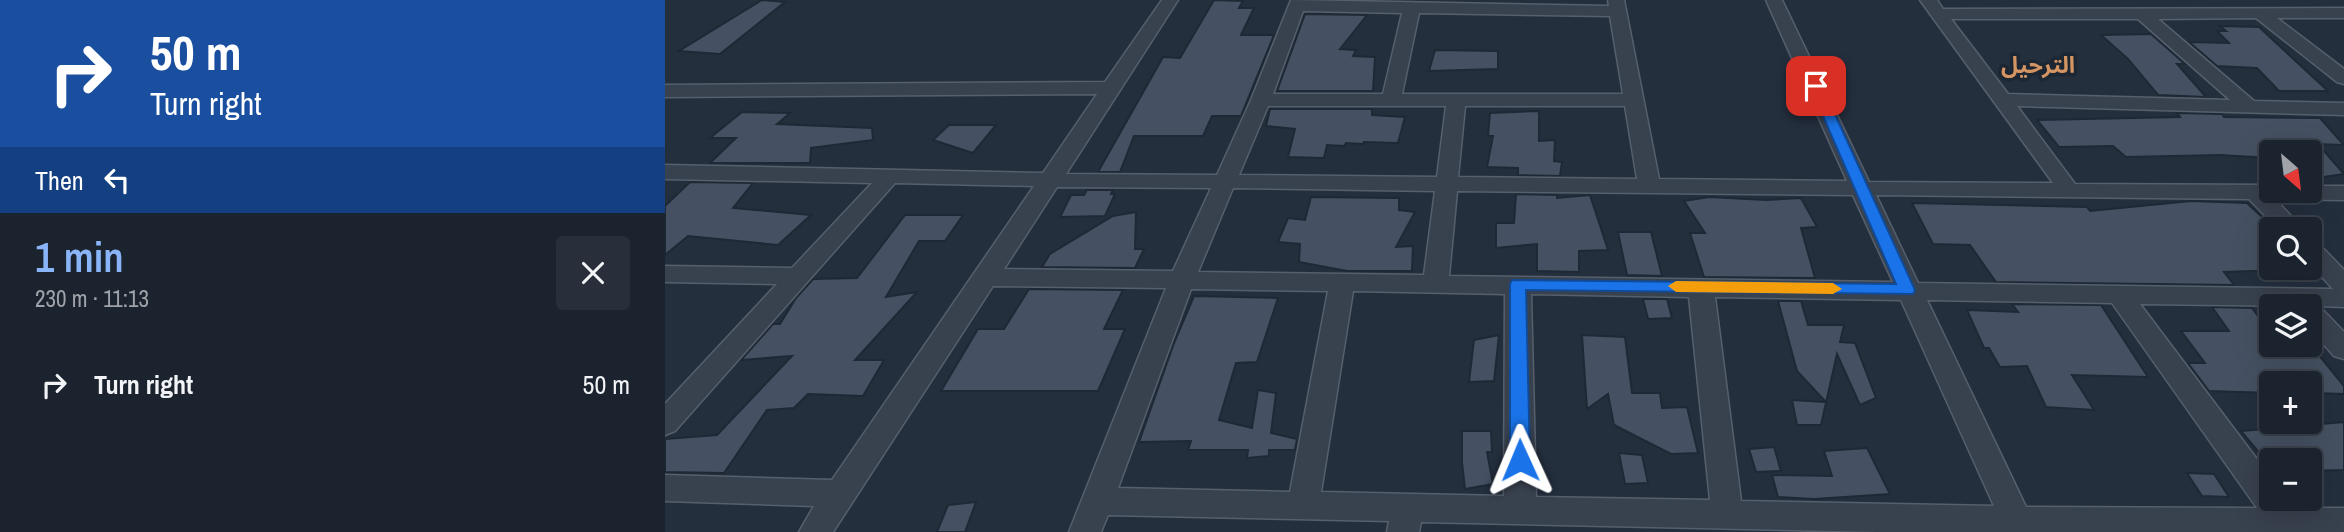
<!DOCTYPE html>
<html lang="en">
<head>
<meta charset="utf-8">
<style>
	body { margin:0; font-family:"Archivo Narrow","Noto Sans Arabic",sans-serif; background:#282f3a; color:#f1f3f6; height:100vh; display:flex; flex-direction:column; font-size:26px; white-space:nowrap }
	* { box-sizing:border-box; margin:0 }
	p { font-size:23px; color:#a0a4aa }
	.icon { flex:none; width:38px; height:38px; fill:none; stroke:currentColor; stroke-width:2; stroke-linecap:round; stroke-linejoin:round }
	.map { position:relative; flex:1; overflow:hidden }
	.drawer { display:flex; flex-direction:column; background:#1b232e; width:665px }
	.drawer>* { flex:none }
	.hud { background:#1a4fa0; color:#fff; overflow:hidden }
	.needle { width:46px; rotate:152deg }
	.controls { position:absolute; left:1594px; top:140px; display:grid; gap:14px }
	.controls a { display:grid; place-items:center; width:63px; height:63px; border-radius:7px; background:#1b232e; box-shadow:0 7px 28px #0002,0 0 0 2px #39404a; font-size:35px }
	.pin { position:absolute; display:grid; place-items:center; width:60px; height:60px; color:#fff; margin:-30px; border-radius:14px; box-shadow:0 4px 10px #0006 }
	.me { position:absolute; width:77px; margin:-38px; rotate:359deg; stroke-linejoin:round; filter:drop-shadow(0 0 5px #0008) }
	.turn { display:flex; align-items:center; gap:24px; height:147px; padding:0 35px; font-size:32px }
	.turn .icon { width:91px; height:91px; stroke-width:2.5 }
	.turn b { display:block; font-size:49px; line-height:60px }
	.then { display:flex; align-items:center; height:66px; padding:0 35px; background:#0003; gap:14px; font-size:26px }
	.round { display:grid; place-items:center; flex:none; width:74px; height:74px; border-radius:7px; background:#282f3a }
	.head { display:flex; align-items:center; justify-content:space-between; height:119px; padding:0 35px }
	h1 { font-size:42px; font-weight:600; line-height:52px; color:#8ab4f8 }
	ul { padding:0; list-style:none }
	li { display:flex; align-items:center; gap:21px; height:105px; padding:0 35px }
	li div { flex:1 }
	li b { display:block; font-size:26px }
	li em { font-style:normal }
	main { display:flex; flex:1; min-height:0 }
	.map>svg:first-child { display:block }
</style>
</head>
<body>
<main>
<section class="drawer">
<div class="hud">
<div class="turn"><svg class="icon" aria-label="right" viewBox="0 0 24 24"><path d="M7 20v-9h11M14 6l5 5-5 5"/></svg><div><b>50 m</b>Turn right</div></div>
<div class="then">Then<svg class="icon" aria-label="left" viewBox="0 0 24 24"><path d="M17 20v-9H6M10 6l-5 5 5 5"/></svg></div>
</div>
<div class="head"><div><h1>1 min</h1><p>230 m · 11:13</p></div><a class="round"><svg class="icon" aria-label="close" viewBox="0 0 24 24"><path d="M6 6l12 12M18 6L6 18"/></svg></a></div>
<ul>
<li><svg class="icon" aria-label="right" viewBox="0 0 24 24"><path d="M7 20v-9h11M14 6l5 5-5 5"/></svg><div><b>Turn right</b></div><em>50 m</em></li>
</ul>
</section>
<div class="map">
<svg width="1679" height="532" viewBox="0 0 1679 532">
	<rect width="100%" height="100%" fill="#242f3e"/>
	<g fill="#455162" stroke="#1f2835" stroke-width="2">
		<polygon points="97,0 120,2 55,54 14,51"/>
		<polygon points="549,0 578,1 574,8 589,8 576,35 609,35 576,116 547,116 538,136 469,136 455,172 433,172 498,57 515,58"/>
		<polygon points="640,14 702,15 675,49 691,50 688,56 710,57 708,91 612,91"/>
		<polygon points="1555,26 1594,27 1663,91 1614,91 1592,68 1552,66 1524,42 1564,43 1552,31 1561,31"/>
		<polygon points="1486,34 1520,64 1512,64 1541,97 1493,95 1463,59 1436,35"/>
		<polygon points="770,50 833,51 833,69 764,71"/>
		<polygon points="605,109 707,109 707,115 740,117 733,143 699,142 698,144 681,143 679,146 662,145 659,158 623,157 630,129 601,126"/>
		<polygon points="874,111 874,141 890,140 889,161 897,162 895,176 853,175 853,168 822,167 828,136 823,136 825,113"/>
		<polygon points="77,112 125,113 112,124 207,128 208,140 146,148 145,163 45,163 71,138 45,138"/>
		<polygon points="1512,113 1557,114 1559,117 1655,118 1679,145 1653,144 1679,174 1645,179 1645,152 1606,152 1606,158 1555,155 1461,157 1448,146 1394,147 1372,120 1515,117"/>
		<polygon points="284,125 331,125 308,153 268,140"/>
		<polygon points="25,182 88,183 68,208 146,215 113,245 23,236 0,255 0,206"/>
		<polygon points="422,190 448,190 446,194 450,194 440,216 395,217 406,195 419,195"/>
		<polygon points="851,194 892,195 892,198 925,195 943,250 914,251 914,272 872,271 872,244 831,248 831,223 849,223"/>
		<polygon points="646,197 734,198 734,210 750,212 731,247 748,246 747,271 682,271 634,262 635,244 613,242 623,218 640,220"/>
		<polygon points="1044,197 1101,200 1136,198 1152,227 1136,228 1150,278 1039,277 1025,233 1040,233 1019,201"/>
		<polygon points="1526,201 1582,203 1610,229 1606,229 1606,268 1645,268 1652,275 1629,277 1622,270 1559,272 1569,285 1331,282 1305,245 1268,244 1247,203 1422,207 1425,211"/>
		<polygon points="471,212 470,249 479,249 470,268 377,267 385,254 448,216"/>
		<polygon points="240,215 298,215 280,241 254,241 221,297 252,292 190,360 219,360 198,396 143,394 129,408 102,410 59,473 0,472 0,439 52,435 127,356 76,360 108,324 115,324 131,298 148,279 192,278"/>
		<polygon points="953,232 986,232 997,276 962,275"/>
		<polygon points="364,289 458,290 439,329 460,329 433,391 276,391 313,329 339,329"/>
		<polygon points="529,296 613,298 592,362 571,363 554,420 587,428 593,390 611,393 606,433 632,439 630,450 604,450 604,456 582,458 583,450 523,450 526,441 474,442 509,343"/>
		<polygon points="978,299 1002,299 1007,318 983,319"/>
		<polygon points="1113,301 1136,301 1143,325 1179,325 1175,342 1190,343 1211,398 1195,405 1172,354 1156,425 1132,425 1127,400 1161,402 1132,371"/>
		<polygon points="1347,304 1436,305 1483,377 1407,375 1429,410 1381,407 1362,366 1335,367 1324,348 1319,348 1302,310 1353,312"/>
		<polygon points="1547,307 1587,308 1593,316 1606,316 1606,345 1645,344 1679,386 1679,394 1645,393 1645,383 1606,383 1606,393 1544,391 1523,363 1540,363 1516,331 1564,331"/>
		<polygon points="834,335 829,381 804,382 809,340"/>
		<polygon points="917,335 960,337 967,393 995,393 997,408 1022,407 1033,453 1006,454 949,425 943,394 922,409"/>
		<polygon points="1679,422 1679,470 1645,471 1645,460 1606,460 1606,467 1576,431"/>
		<polygon points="797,431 826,431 827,452 822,452 828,484 800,489 797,462"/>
		<polygon points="1109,447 1116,471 1091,472 1084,449"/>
		<polygon points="1202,448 1225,494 1149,499 1113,497 1107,475 1167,476 1159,451"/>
		<polygon points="954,453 977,455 983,483 960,484"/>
		<polygon points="1522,473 1549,474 1564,497 1537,496"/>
		<polygon points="311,502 300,532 272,532 283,505"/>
	</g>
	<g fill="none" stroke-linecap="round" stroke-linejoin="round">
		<g stroke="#565f6c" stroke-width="3">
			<path id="minor" d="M497,0h16l-112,174 151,1 34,-75 40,-100 318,6 -1,-6h16l35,179 188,2 -81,-181h16l87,182 184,1 -133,-183h17l6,9 401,-1v10h-67l67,51v15l-7,-2 -81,-64 -98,1 96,82 90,2v12l-327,-9 58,78 196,1v6h39v-5h34v14l-69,-1 28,30h-25l-29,-30 -373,-4 42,88 415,6 -23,-25v-23l8,2 26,27v37l-25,-1 25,26v27l-10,-3 -24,-27v-23l-170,-2 131,174v21h16l7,9h50v24h-467l-456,-10 -2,10h-32l2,-11 -281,-6 -7,17h-32l97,-244 -173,-2 -160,246h-34l15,-26 -149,-5v-26l167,5 202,-294 -139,-3 -220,248 -10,4v-31l112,-120 -112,-2v-16l127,2 80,-85 -207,-4v-14l378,8 54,-79 -432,3v-12l440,-3zM638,11l99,2 -19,81h-110zM754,13l191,3 13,78h-221zM1286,19h187l92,81 -222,-6zM603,106h178l-9,71 -198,-2zM800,106h160l12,73 -179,-2zM392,187l154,1 -38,83 -169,-2zM568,188l202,3 -11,84 -226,-3zM792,191l396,4 40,87 -444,-6zM526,289l137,2 -38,201 -172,-4zM688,291l152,3 -1,202 -183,-4zM866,294l158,3 21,203 -174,-3zM1050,297l186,3 93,206 -253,-5zM1262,300l185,3 145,205 -231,-1z"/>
		</g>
		<use href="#minor" fill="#38414e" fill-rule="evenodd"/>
	</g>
	<polygon fill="#1a73e8" stroke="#114b97" stroke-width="2" points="1151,83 1157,86 1250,290 1248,294 861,290 865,460 862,466 855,468 848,466 845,460 845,284 847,280 1231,284 1145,86"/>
	<polygon fill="#f59e0b" points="1011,281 1168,283 1177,289 1168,294 1011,292 1003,286"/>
	<g text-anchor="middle" stroke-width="7" stroke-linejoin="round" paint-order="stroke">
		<g font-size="23" font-weight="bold" fill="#d59563" stroke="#1d2633">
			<text x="1373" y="73">الترحيل</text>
		</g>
	</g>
</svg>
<div class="controls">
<a><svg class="needle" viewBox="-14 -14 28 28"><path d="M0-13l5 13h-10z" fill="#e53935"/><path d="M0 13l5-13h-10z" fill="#a0a4aa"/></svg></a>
<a><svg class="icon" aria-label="search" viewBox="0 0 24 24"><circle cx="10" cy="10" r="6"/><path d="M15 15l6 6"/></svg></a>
<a><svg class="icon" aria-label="layers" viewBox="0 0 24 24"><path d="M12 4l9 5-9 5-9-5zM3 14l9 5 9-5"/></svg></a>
<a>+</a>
<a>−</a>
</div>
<div class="pin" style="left:1151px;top:86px;background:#d93025"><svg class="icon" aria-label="arrive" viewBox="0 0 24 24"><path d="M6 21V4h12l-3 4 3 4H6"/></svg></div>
<svg class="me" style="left:855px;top:460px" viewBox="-20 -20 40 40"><path d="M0-17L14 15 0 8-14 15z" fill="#1a73e8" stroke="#fff" stroke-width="4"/></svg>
</div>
</main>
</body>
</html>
